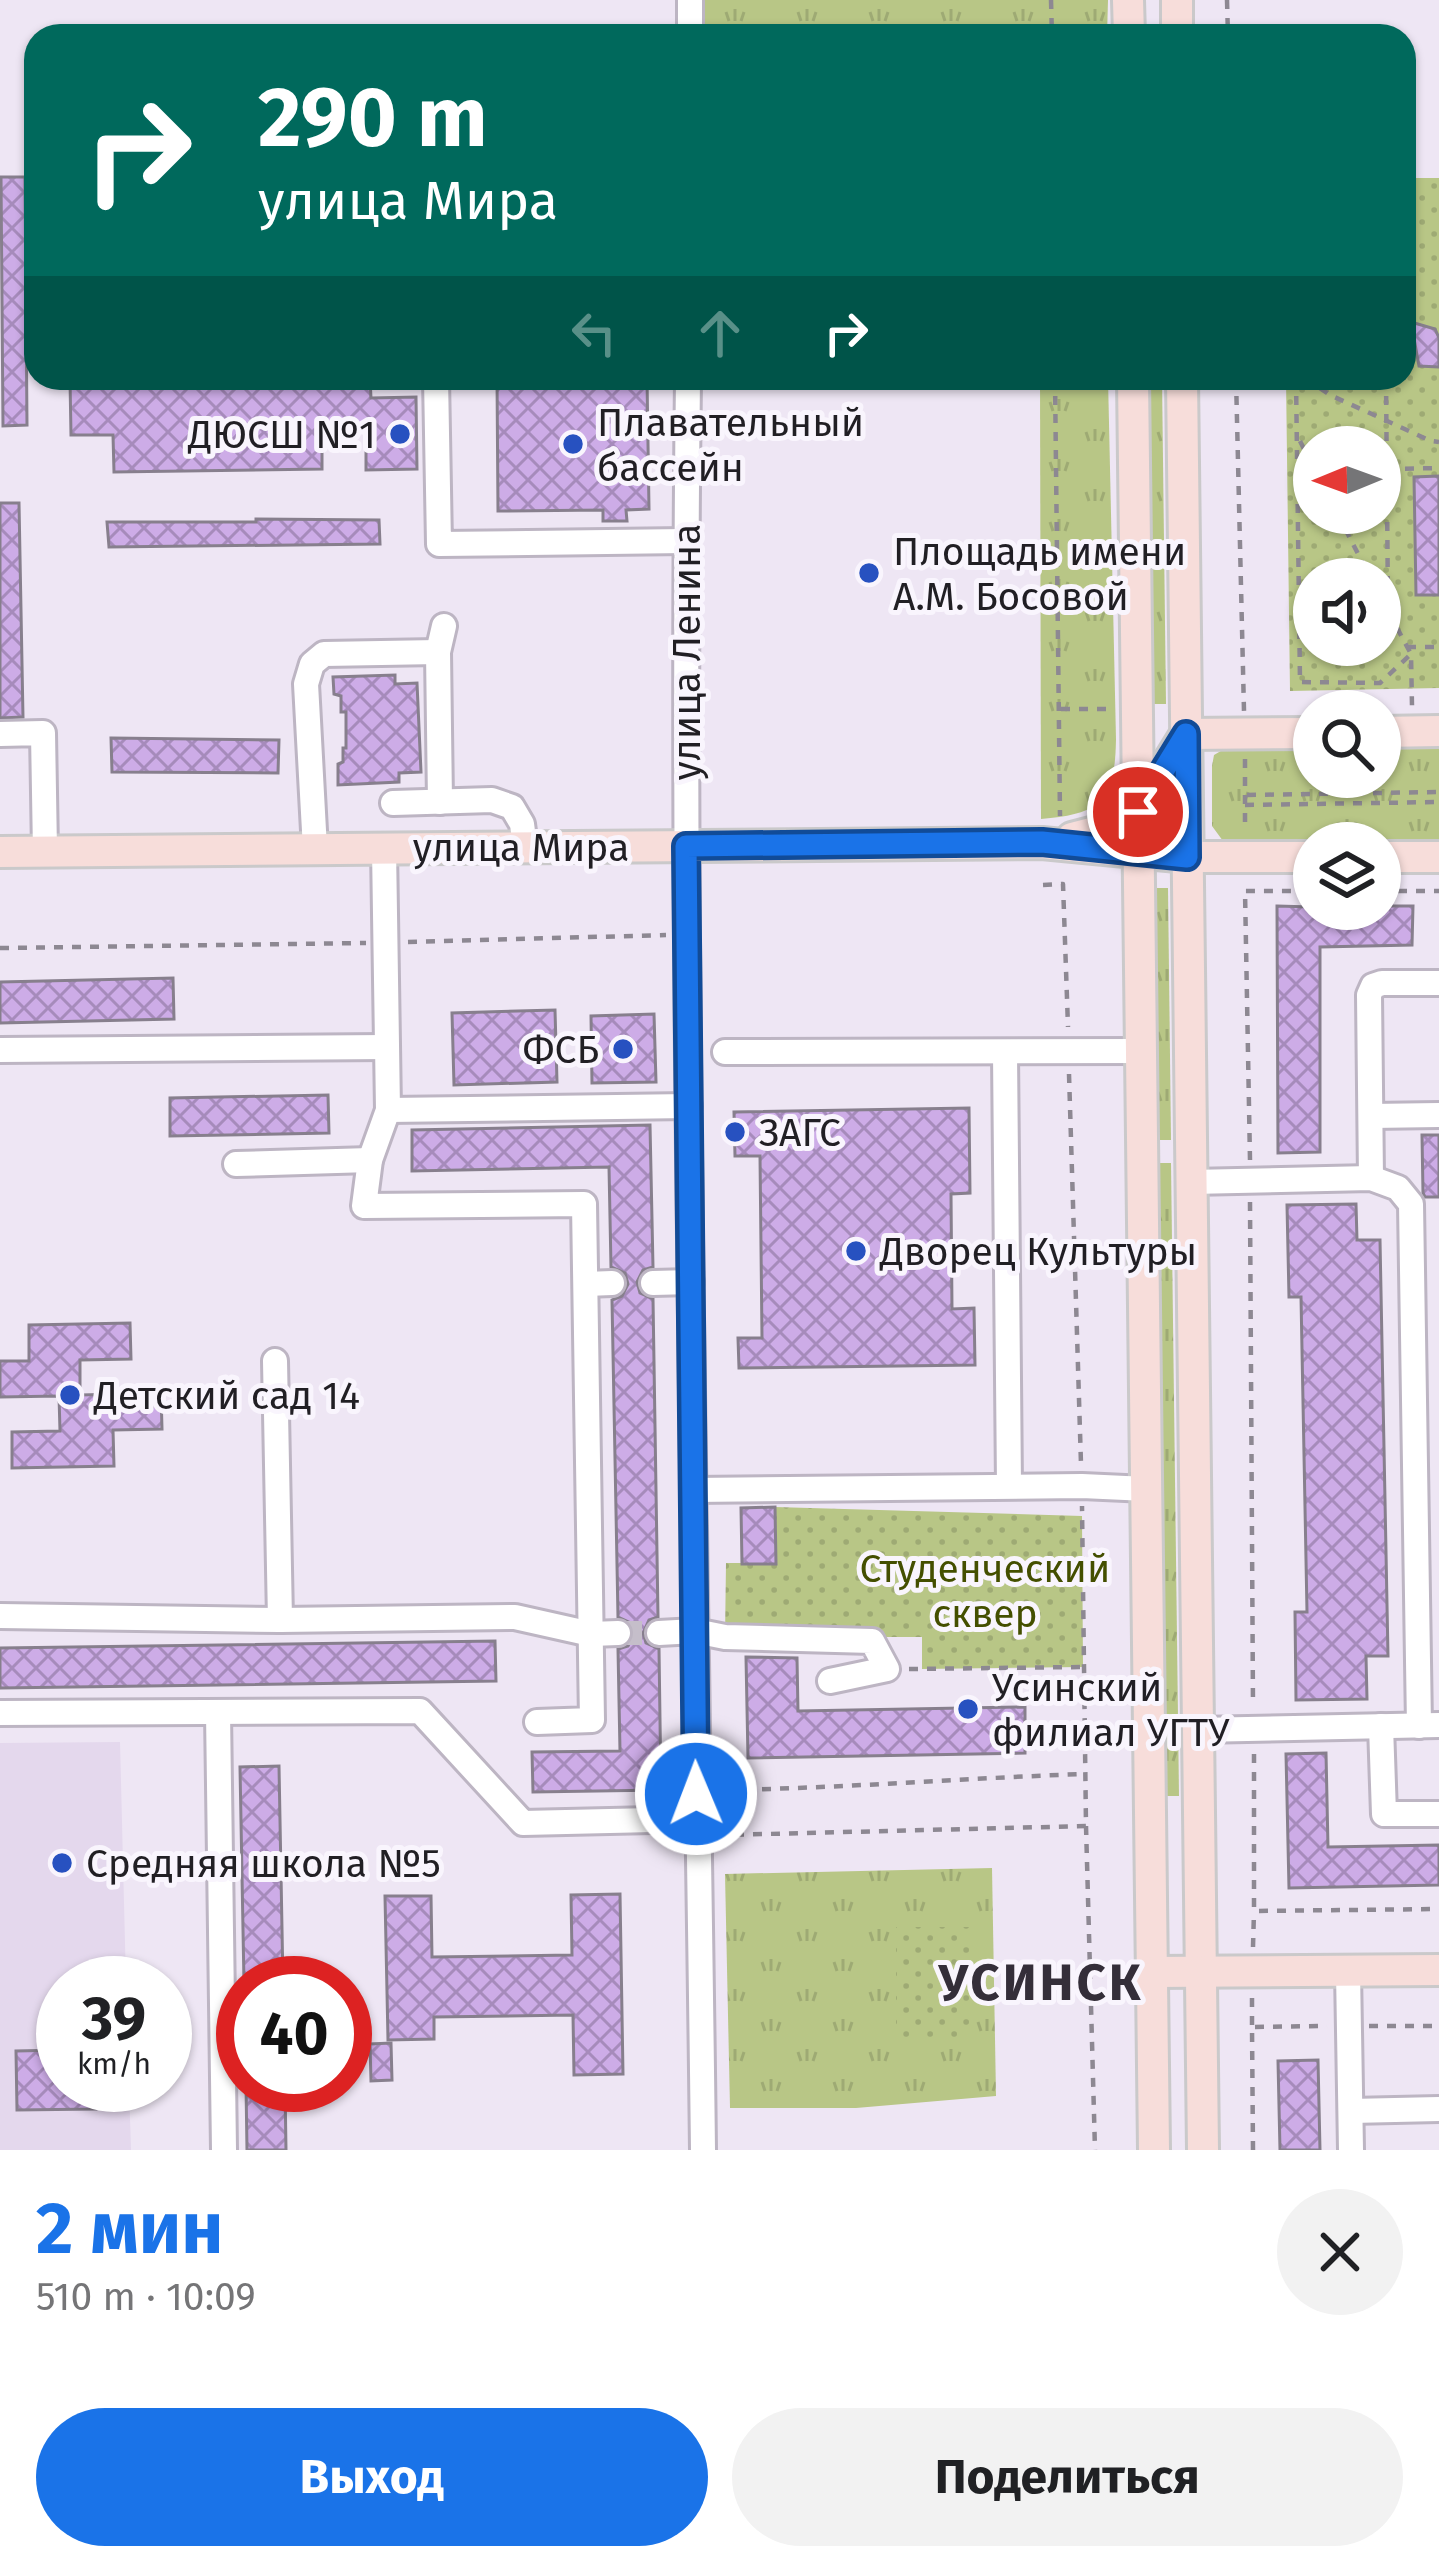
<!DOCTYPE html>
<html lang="ru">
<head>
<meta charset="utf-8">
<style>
	body { margin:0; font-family:"Fira Sans",sans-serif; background:#f2f2f2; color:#202124; height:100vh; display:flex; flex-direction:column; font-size:45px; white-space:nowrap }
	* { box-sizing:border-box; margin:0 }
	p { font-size:39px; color:#757577 }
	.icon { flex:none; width:66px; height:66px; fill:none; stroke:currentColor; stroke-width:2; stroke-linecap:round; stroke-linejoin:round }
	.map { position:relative; height:2150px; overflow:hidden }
	.panel { display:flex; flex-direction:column; background:#fff; flex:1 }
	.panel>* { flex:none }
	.top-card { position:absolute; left:24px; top:24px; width:1392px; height:366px; border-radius:36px; box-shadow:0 3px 9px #0004; background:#00695c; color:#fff; overflow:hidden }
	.needle { width:78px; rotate:269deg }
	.controls { position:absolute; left:1293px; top:426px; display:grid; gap:24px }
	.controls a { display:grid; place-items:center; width:108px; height:108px; border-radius:50%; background:#fff; box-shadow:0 3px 9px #0004; font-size:60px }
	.speed { position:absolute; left:36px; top:1956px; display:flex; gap:24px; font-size:60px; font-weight:700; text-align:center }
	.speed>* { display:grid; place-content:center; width:156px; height:156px; border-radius:50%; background:#fff; box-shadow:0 3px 9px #0004; line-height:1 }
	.speed small { font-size:30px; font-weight:400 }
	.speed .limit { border:18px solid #d22; background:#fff; color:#111 }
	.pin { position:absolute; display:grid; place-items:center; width:102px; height:102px; color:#fff; margin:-51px; border:6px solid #fff; border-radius:50%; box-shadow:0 3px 12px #0007 }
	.me { position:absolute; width:132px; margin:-66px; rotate:359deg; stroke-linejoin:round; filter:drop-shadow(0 0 9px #0008) }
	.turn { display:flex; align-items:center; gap:42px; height:252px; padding:0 36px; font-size:54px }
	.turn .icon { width:156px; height:156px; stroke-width:2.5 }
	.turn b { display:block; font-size:84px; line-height:102px }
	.lanes { display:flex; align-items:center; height:114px; padding:0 36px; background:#0003; justify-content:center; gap:60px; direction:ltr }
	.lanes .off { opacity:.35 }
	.round { display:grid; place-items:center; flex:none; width:126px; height:126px; border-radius:63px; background:#f2f2f2 }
	.overview { display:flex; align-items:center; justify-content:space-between; height:204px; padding:0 36px }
	h1 { font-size:72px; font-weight:700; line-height:90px; color:#1a73e8 }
	.action { display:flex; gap:24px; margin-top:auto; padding:24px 36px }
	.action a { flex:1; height:138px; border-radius:72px; background:#1a73e8; color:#fff; font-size:48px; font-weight:700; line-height:138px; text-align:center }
	.action a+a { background:#f2f2f2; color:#202124 }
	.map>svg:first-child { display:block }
</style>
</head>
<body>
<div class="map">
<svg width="1439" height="2150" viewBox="0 0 1439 2150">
	<defs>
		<pattern id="grass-tufts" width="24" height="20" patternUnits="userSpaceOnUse" patternTransform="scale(3)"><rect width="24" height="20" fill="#b8c686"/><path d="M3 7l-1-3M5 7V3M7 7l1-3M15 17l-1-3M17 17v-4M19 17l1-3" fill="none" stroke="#9eaa74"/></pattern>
		<pattern id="park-dots" width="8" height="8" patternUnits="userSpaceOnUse" patternTransform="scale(3)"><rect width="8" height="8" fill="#b8c686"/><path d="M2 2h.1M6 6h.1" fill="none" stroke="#9eaa74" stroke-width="1.8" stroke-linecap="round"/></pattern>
		<pattern id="building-cross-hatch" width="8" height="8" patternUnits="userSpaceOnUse" patternTransform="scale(3)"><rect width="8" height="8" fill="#cdace7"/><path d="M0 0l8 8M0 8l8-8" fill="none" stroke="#a68bbb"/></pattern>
	</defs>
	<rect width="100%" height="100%" fill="#eee6f4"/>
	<polygon fill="#e4d8ed" points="120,1742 126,1983 63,1983 63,2085 129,2085 131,2150 0,2150 0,1743"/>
	<g fill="url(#grass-tufts)">
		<polygon points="701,0 1108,0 1107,36 699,36"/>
		<path d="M1040,378h68l8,361c-1,60 -13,75 -75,80z"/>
		<polygon points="1149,378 1162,378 1166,704 1153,704"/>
		<polygon points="1439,741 1439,843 1234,844 1223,841 1212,826 1212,766 1214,755 1231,745 1314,742 1314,777 1380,777 1380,742"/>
		<polygon points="1155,888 1168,888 1171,1140 1158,1140"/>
		<polygon points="1158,1163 1171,1163 1179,1796 1166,1796"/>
		<polygon points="992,1868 996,2096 856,2108 730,2108 725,1874"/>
	</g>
	<g fill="url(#park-dots)" fill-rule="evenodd">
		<path d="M1404,59h10l2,119h23v510l-149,3 -4,-313h118zM1314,447h66v66h-66zM1314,579h66v66h-66z"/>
		<polygon points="775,1507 1082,1516 1083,1667 922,1669 922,1637 725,1637 726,1563 776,1563"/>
		<rect x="896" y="1927" width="77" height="115"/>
	</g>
	<g fill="url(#building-cross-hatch)" stroke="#877f8d" stroke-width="3">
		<polygon points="1,177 25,177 27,425 3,426"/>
		<polygon points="1411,322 1435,329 1439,338 1439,367 1419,366"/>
		<polygon points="114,378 370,378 371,398 416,397 417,469 366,470 366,429 322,429 322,469 114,472 113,435 71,435 70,380"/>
		<polygon points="497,378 647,378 649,509 626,510 627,521 603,521 603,510 498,511"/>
		<polygon points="1439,476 1439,595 1416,595 1414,477"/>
		<polygon points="0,503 19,503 23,717 0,718"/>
		<polygon points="256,519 379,520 380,544 109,547 107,522 256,522"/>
		<polygon points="395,675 395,684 417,683 421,772 399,773 399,782 338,785 338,764 343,762 343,748 346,748 346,712 341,712 341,696 334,694 333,677"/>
		<polygon points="111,738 279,740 278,773 112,772"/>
		<polygon points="1277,906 1380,909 1380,906 1413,906 1412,945 1320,947 1320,1152 1278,1153"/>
		<polygon points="173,978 174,1019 0,1023 0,982"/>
		<polygon points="555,1010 557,1082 454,1085 452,1013"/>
		<polygon points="654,1014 656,1082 592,1083 591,1016"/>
		<polygon points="328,1095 329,1133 170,1136 170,1098"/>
		<polygon points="969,1108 970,1193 951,1194 952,1309 974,1308 975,1365 739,1368 738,1338 762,1338 760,1156 735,1156 734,1112"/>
		<polygon points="650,1125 653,1267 643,1270 637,1282 640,1293 653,1299 658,1617 649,1620 643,1633 646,1643 659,1649 661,1790 533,1792 532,1752 620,1751 618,1649 628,1646 634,1634 631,1623 618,1617 612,1300 622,1296 628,1284 625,1273 611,1267 609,1167 412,1171 412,1130"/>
		<polygon points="1422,1135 1439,1135 1439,1197 1425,1197 1423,1193"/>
		<polygon points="1356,1204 1357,1240 1380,1240 1388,1656 1366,1656 1367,1699 1296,1700 1295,1612 1307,1612 1301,1297 1289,1297 1287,1205"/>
		<polygon points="130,1323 131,1359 80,1360 80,1395 161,1393 162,1429 113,1430 114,1466 12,1468 12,1432 60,1431 59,1396 0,1397 0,1361 29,1361 29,1325"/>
		<polygon points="775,1507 776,1564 742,1564 741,1508"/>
		<polygon points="495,1641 496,1681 0,1688 0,1648"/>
		<polygon points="746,1657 797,1658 798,1711 1025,1707 1025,1753 748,1758"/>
		<polygon points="1326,1753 1328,1847 1439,1845 1439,1885 1289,1888 1286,1754"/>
		<polygon points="279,1766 283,1983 244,1983 240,1767"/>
		<polygon points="620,1894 623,2074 574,2075 573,2015 434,2017 434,2039 388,2040 385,1896 431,1896 432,1957 572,1955 571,1895"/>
		<polygon points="391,2043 392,2080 371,2081 370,2044"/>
		<polygon points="63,2050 63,2085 95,2085 96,2109 17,2110 16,2051"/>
		<polygon points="1318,2060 1320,2150 1280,2150 1278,2061"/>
		<polygon points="246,2085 285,2085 286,2150 247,2150"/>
	</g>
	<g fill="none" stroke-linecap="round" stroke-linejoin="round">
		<polyline stroke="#c5beca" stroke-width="24" stroke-dasharray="24 12" stroke-linecap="butt" points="618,1633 659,1633"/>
		<g stroke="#bdb5c3" stroke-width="30">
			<g id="minor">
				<polyline points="690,0 690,36"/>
				<polyline points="436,378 439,544 686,541"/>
				<path d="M688,378c-7,591 8,1181 15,1772"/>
				<polyline points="0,734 43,733 45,851"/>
				<polyline points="440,802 438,652 444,626"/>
				<polyline points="393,803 492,800 512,807 522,824 525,847"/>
				<polyline points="384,848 388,1110 370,1160 364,1206 584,1204 592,1720 537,1722"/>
				<polyline points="315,849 306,684 312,664 324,654 438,652"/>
				<polyline points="0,1050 387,1047"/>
				<polyline points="725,1052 1141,1051"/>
				<polyline points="1005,1053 1009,1486"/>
				<polyline points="388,1110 689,1106"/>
				<polyline points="1371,1116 1439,1115"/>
				<polyline points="236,1164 370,1160"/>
				<polyline points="1371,1178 1369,995 1373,986 1382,983 1439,983"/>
				<polyline points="1191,1182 1371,1178 1398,1188 1411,1204 1419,1726"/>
				<polyline points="653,1283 691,1282"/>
				<polyline points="586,1284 612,1283"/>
				<polyline points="275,1361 280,1620"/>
				<polyline points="693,1490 1082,1486 1147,1489"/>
				<polyline points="0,1616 280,1620 515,1617 591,1634 618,1633"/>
				<polyline points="659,1633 695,1631 725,1637 872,1641 887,1669 830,1681"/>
				<polyline points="218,1712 224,2150"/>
				<polyline points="0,1713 420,1711 523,1823 696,1819"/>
				<polyline points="1381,1726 1384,1814 1439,1814"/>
				<polyline points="1198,1730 1439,1725"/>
				<polyline points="1348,1971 1351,2150"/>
				<polyline points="1351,2111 1439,2109"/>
			</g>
		</g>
		<g stroke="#cac9ca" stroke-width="36">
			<g id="major">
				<polyline points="1128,0 1129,36"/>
				<polyline points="1177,0 1177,36"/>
				<polyline points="1133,378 1154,2150"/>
				<polyline points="1182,378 1203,2150"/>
				<polyline points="1380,732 1439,731"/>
				<polyline points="1072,838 1095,832 1138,812 1186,734 1314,733"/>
				<polyline points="0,852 1042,843 1188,857 1314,857"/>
				<polyline points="1380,857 1439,857"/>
				<polyline points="1152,1972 1439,1970"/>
			</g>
		</g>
		<g stroke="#8d8892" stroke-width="4.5" stroke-dasharray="9 9" stroke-linecap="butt">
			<polyline points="1051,0 1052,36"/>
			<polyline points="1227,0 1228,36"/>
			<polyline points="1055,378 1060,816"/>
			<polyline points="1236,378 1244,711"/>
			<polyline points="1296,378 1300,682 1380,683 1411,654"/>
			<polyline points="1305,378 1330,395 1431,441 1439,442"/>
			<polyline points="1386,378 1388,610"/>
			<polyline points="1300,441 1314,469"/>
			<polyline points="1387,469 1439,468"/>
			<polyline points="1337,513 1371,579"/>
			<polyline points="1380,596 1411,654 1412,706"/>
			<polyline points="1407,647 1439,647"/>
			<polyline points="1319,707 1373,707"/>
			<polyline points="1061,709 1109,709"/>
			<polyline points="1245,759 1245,831"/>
			<polyline points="1247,795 1439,792"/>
			<polyline points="1245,805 1439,802"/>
			<polyline points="1043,885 1063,884 1068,1027"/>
			<polyline points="1380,891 1439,891"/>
			<polyline points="408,942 666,935"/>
			<polyline points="0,948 366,943"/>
			<polyline points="1069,1074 1081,1464"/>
			<polyline points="1250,1160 1245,891 1314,891"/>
			<polyline points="1250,1202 1253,1706"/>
			<polyline points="909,1669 1083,1667"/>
			<polyline points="1254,1754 1254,1911 1439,1909"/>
			<path d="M726,1790c120,-2 239,-12 359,-16"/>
			<polyline points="727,1790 726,1835 1086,1826 1082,1506"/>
			<polyline points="1086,1826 1095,2150"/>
			<polyline points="1253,1947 1254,1911"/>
			<polyline points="1252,2025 1252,1995"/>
			<polyline points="1369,2026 1439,2026"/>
			<polyline points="1253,2150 1252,2027 1327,2026"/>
		</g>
		<use href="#minor" stroke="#fff" stroke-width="24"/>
		<use href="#major" stroke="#f7ddda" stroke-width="30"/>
	</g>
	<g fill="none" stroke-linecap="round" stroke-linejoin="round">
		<g stroke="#114b97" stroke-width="30">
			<polyline id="route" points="696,1794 686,846 1042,842 1187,857 1186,734 1138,812"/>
		</g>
		<use href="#route" stroke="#1a73e8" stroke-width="21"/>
	</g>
	<g fill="#2751c0" stroke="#f9f5fd" stroke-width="4.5">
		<circle cx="400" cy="434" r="12"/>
		<circle cx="573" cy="444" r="12"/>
		<circle cx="869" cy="573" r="12"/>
		<circle cx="623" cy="1049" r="12"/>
		<circle cx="735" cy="1132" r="12"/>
		<circle cx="856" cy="1251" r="12"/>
		<circle cx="70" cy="1395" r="12"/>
		<circle cx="968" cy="1709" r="12"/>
		<circle cx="62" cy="1863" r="12"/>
	</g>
	<g text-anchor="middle" stroke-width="10" stroke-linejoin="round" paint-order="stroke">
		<g font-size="39" fill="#211f24" stroke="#f9f5fd" text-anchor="start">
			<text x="597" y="436">Плавательный<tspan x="597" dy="45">бассейн</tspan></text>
			<text x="376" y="448" text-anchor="end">ДЮСШ №1</text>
			<text x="893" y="565">Площадь имени<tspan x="893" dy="45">А.М. Босовой</tspan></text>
			<text x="599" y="1063" text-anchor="end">ФСБ</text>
			<text x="759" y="1146">ЗАГС</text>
			<text x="880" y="1265">Дворец Культуры</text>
			<text x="94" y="1409">Детский сад 14</text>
			<text x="992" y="1701">Усинский<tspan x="992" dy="45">филиал УГТУ</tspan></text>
			<text x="86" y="1877">Средняя школа №5</text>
		</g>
		<g font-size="39" fill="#211f24" stroke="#f9f5fd">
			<text transform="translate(686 652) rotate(-90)" y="14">улица Ленина</text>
			<text x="521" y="861">улица Мира</text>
		</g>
		<g font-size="39" fill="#444f00" stroke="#f9f5fd">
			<text x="985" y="1582">Студенческий<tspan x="985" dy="45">сквер</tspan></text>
		</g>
		<g font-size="51" font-weight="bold" letter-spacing="3" fill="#342e39" stroke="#f9f5fd">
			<text x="1041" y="2000">УСИНСК</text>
		</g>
	</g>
</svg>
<div class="controls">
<a><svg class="needle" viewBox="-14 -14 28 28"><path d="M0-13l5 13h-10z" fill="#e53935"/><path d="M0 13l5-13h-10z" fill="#757577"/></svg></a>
<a><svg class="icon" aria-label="sound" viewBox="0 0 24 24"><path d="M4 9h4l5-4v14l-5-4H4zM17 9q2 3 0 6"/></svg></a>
<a><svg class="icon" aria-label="search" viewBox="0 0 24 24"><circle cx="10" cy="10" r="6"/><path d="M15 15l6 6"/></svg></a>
<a><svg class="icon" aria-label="layers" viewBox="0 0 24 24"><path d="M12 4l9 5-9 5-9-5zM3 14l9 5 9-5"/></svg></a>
</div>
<div class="speed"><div>39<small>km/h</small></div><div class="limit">40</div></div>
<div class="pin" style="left:1138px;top:812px;background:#d93025"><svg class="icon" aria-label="arrive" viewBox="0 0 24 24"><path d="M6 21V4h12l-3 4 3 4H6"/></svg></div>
<svg class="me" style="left:696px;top:1794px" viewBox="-20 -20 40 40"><circle r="17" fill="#1a73e8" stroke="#fff" stroke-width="3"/><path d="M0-11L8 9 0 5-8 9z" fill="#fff"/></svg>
<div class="top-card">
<div class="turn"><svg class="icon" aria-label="right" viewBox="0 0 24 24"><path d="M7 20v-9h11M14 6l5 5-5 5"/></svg><div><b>290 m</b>улица Мира</div></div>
<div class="lanes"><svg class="icon off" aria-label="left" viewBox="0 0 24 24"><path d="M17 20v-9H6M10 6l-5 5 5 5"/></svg><svg class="icon off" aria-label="ahead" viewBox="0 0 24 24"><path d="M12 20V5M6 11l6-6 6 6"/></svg><svg class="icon" aria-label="right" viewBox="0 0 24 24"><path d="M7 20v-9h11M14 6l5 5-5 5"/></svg></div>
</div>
</div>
<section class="panel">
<div class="overview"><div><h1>2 мин</h1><p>510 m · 10:09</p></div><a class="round"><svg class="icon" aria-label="close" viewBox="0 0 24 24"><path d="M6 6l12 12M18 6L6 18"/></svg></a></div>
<div class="action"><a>Выход</a><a>Поделиться</a></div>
</section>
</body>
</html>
